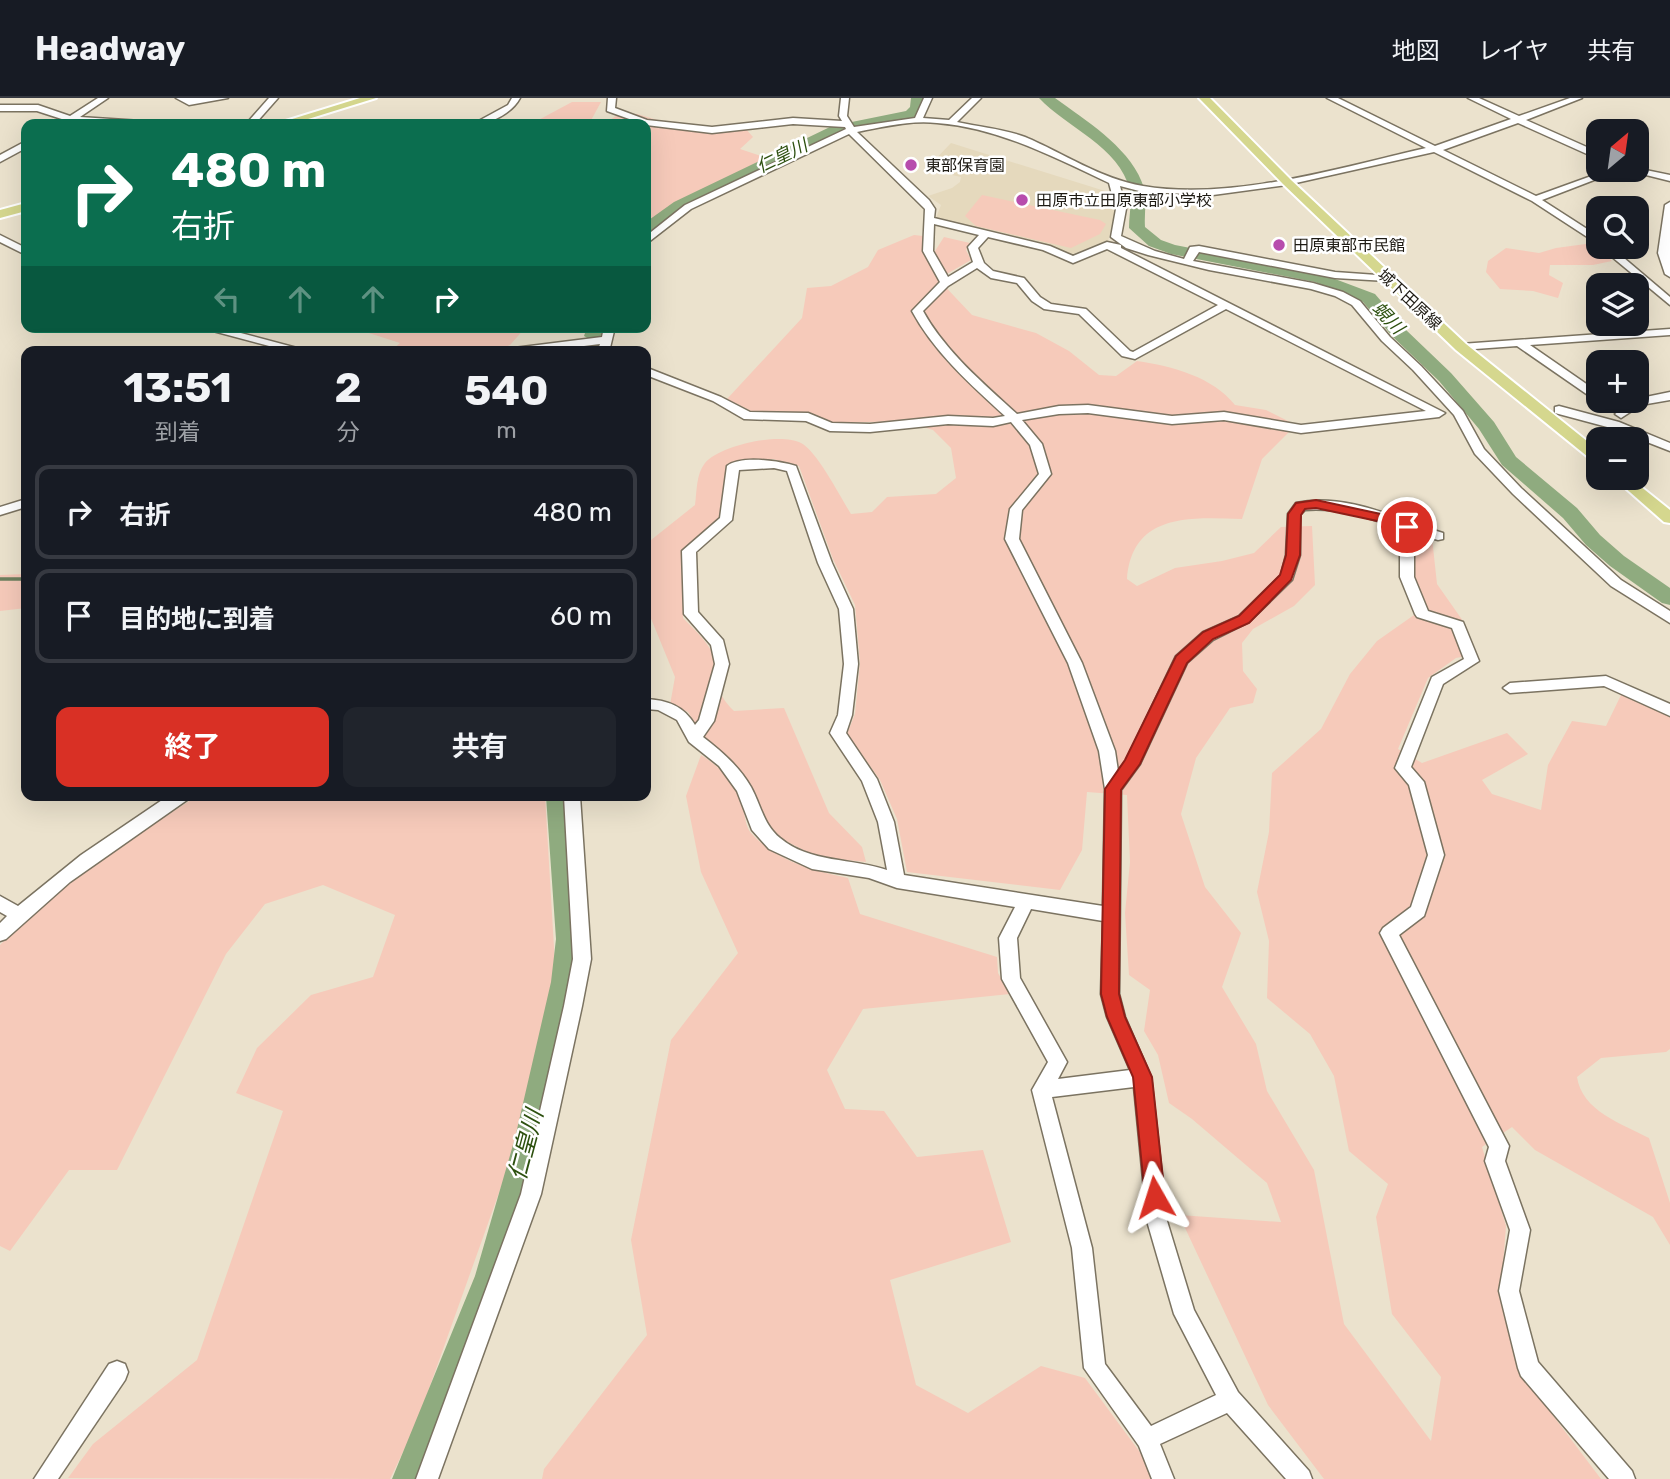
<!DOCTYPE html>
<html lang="ja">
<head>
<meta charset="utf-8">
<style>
	body { margin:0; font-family:Rubik,"Noto Sans JP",sans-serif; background:#20242c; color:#f1f3f6; height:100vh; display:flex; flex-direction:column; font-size:26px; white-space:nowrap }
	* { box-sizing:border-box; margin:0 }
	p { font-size:23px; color:#9ea1a6 }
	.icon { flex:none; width:38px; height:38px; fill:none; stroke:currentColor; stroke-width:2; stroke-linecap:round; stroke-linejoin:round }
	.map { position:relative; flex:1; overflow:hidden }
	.drawer { position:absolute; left:21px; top:248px; width:630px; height:455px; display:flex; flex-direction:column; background:#171b24; border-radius:14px; box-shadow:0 7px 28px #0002 }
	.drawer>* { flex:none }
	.hud { position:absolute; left:21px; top:21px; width:630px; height:214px; border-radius:14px; box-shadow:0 7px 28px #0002; background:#0b6e4f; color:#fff; overflow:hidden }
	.needle { width:46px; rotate:29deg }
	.buttons { position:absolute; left:1586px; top:21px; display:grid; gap:14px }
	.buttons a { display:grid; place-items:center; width:63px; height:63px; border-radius:14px; background:#171b24; box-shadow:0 7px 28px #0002; font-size:35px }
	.pin { position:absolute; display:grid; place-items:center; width:60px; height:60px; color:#fff; margin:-30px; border:4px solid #fff; border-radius:50%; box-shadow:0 2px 7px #0007 }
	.me { position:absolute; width:77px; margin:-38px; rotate:354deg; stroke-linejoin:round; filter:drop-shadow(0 0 5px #0008) }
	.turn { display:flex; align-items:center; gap:24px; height:147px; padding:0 35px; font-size:32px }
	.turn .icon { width:91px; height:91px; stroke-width:2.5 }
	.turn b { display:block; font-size:49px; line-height:60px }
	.lanes { display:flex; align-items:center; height:66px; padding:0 35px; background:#0003; justify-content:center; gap:35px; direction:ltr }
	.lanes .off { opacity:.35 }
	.eta { display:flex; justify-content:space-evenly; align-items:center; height:119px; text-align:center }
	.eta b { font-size:42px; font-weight:700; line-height:49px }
	.primary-button { display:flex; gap:14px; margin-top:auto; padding:14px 35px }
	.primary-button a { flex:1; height:80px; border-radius:14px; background:#d93025; color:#fff; font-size:28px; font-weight:700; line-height:80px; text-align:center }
	.primary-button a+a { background:#20242c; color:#f1f3f6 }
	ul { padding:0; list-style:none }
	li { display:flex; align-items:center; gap:21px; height:94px; margin:0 14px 10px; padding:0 21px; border:4px solid #363941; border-radius:14px }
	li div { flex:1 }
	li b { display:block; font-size:26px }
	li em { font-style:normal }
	header { display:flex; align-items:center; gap:42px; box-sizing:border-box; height:98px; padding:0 35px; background:#171b24; border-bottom:2px solid #363941 }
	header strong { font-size:33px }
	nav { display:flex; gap:38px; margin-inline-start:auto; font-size:24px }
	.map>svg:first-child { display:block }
</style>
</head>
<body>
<header>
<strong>Headway</strong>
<nav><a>地図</a><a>レイヤ</a><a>共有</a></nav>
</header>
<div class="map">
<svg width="1670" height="1381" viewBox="0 0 1670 1381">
	<rect width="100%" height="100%" fill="#ebe2cd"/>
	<polygon fill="#e5d9bd" points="951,45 1105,93 1114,106 1115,117 1108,143 1070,157 1046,147 936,120 941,107 928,98 952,90 960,84 961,79 926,71"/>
	<g fill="#f6caba">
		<polygon points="572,4 601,4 589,26 531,26"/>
		<polygon points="637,16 684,30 745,30 753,39 740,51 770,61 676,105 646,128 646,26 604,26 616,18"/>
		<polygon points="982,97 1100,122 1106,126 1100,136 1071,150 976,128 965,118"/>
		<path d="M914,137l9,1 2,18 10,-3 9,-14 26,6 -4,7 5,10 -33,19 34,36 64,18 33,18 30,24 17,1 21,-15c35,5 76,16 98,44l31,5 30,15 -34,34 -20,60c-52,-2 -110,-6 -115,60l10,7 38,-18 47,-7 32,-8 27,-26 31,-1 3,59 -21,21 -41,23 -11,14 1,28 14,18 -4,14 -23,5 -34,50 -15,56 24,73 36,46 -19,54 34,57 11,47 47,79 30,154 87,117 10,-64 -49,-63 -16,-97 12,-33 -39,-33 -15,-75 -24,-42 -43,-36 2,-57 -12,-49 12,-60 3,-59 49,-44 29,-55 27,-33 37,-26 13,3 -14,-40v-48l19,8 5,46 26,37 14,33 -21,4 -28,20 -30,71 24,14 85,-30 21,21 -46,26 10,14 49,16 7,-45 24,-44 34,5 16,-33 48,20v336l-4,3 -65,6 -24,19c5,34 45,47 72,61l21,65v42l-17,-28 -118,-67 -23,-23 -30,20 24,79 -5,64 16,78 84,111h-277l-56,-74 -89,-190 102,7 -14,-39 -75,-64 -23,-16 -11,-48 -14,-24 6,-41 -21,-15 -4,-62 5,-51 -3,-67 -40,-3 -5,58 -22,40 -153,-18 -10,-53 -17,-39 -33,-46 8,-20 5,-51 -5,-58 -22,-46 -34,-93 -26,-7 -46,5 -8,55 -35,29 -1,70c12,12 24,23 31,38 10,25 -3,33 20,55l50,-3 45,105 33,34 4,15 -49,-5 -37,-19 -16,-18 -14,-34 -19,-27 -28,-22 -15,-25 -18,-7 5,-28 -25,-61 1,-76 44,-35c2,-14 1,-31 10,-42 15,-18 75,-31 96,-20 16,8 40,55 50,71l21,-2 15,-15 49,-3 20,-16 -5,-30 -18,-18 -28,-9 -73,2 -23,-10 -58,-2 -24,-12 75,-81 5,-30 24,-2 37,-19 10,-17z"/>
		<polygon points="1593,145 1612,163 1593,167 1550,167 1549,177 1563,185 1558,200 1533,193 1500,191 1486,174 1488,163 1506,150 1539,155 1556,150"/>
		<polygon points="350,229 526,229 510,247 493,254 390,254 400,245"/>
		<polygon points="26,476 26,510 0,513 0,477"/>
		<path d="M701,657c21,13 35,29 42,53 2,8 3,20 8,25 25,28 63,38 97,45l12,36 137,43 1,16 12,21 -147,15 -36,61 18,39 39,2 33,46 66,-7 28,92 -121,38 26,105 52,28 73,-47 44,12 57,77 10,24h-610l2,-10 103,-134 -16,-95 40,-200 67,-87 -37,-81 -15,-76z"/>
		<path d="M197,698h348l11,185 -40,164 -100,280 -26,54 -322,-1 25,-34 104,-84 86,-249 -47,-18 21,-45 54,-53 62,-18 22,-62 -72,-30 -58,19 -39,50 -109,216h-48l-59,81 -10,-5v-301c58,-59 127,-104 197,-149z"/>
	</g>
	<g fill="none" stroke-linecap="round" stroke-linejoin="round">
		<polyline stroke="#6d805f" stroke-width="3.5" points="0,481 26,481"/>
		<g fill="#8fab7f" fill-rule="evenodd">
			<polygon points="911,0 925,0 924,10 915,19 841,34 684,110 646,136 646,124 674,104 832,28 906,13 910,9"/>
			<path d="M1039,0h16l7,5c29,21 71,48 82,85 3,12 0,26 1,39l16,13 14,5 144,28 56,21 30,35 46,44 43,49 22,35 61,51 23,27 24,21 46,32v17l-8,-2 -52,-37 -24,-21 -23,-27 -61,-53 -23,-36 -40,-48 -46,-44 -30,-35 -48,-20 -144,-28 -22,-8 -20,-18c0,-12 3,-26 1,-38 -11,-44 -63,-62 -91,-92z"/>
			<polygon points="587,229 604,229 599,242 593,243 584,238"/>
			<polygon points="546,698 570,698 582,841 579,884 545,1040 507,1178 428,1381 392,1381 475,1178 515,1040 551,884 556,841"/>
		</g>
		<g stroke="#7b7361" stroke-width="3">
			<g id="minor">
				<polygon points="98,0 108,0 80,19 141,23 145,26 71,24 37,13 0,13 0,7 38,7 70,18"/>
				<polygon points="176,0 228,0 189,7"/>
				<polygon points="269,0 278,0 255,26 246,26"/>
				<path d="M512,0h8c-8,15 -30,27 -47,26l35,-19z"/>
				<path d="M608,0h8l-1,10 32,12 65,7 81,-9 49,3 -3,-5 2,-18h8l-2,18 7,11 61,-9 9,-20h8l-9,20 26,2 23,-22h9l-24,24c22,5 47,7 68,15 38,16 76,42 118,49 88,15 196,-18 283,-38l-99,-50h11l97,48 76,-27 -43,-21h11l40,18 51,-18h12l-56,22 72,32v7l-80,-36 -75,27 93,46 72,-26h12l-78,30 56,36v8l-66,-43 -98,-49 -147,33 -74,10 -70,-3 -23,-6 6,23 -5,27 34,15 29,8 6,-12 9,-1 136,26 56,4v4l-4,1 -52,-3 -136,-26 -6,9 120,22 30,9 17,9 30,36 31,29 42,45 21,38 37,39 100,92 49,31v12l-59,-37 -98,-92 -38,-40 -21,-39 -41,-45 -31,-29 -30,-36 -17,-9 -24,-7 -102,-19 -61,-15 -22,-7 -15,-11 5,-28 -7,-26c-55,-26 -110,-55 -172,-60 -27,-3 -54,4 -80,9l72,68 6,9 -1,9 116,28 23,10 34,-14 14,3v3l324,165 -6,4 -138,16 -77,-13 -52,4 -84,-11 -29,1 -37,6 20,24 9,30 -29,36 -3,29 63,124 33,88 3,20 8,-10 50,-105 27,-24 36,-16 42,-41 5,-20 2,-41 8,-11c48,-11 102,16 147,30v6l-5,1 -24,-7v44l14,34 35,11 16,39 -36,23 -32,83 13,15 20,73 -20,61 -25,19 110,211 -4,15 25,69 -11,61 19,71 94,109 3,8h-26l-88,-103 -3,-8 -19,-77 11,-61 -25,-69 4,-14 -109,-214 3,-5 28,-21 17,-52 -19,-70 -14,-17 37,-91 32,-18 -12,-31 -35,-11 -2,-3 -15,-37v-49c-31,-10 -62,-21 -95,-18l-5,5v40l-8,25 -43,42 -36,18 -26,23 -47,101 -19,26 -2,204 6,23 26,60 16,144 27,89 44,82 71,79 3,8h-26l-59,-66 -67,31 14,35h-22l-13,-33 -55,-78 -12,-120 -40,-158 16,-28 -46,-83 -3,-41 16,-31 -118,-19 -28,-10 -57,-9 -43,-20 -17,-19 -15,-39 -18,-25 -30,-24 -12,-22 -19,-10 -12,-1v-10c21,1 38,7 49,26l4,-5 16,-56 -4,-19 -27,-31 -2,-63 38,-33 7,-52c14,-11 52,-5 69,0l36,97 21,46 5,55 -6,51 -6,18 31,46 17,43 10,53 199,31 2,-117 -6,-38 -31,-88 -63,-124 5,-30 29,-35 -9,-29 -19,-23 -18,4 -45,-2 -78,8 -40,-1 -24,-10 -62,-2 -31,-18 -67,-26v-7l4,1 71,28 29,15 58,1 24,10 38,1 78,-8 45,2 12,-2c-34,-31 -71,-64 -93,-105l28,-29 -17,-31 2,-42 -76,-75 -158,75 -45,35v-8l39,-31 161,-76 -1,-2 -52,-3 -81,9 -66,-8 -39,-14zM934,126l45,11 -11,12 5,15 -25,15 -15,-26zM988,139l55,13 30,13 34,-14 111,56 -85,47 -3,-1 -44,-42 -35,-5 -11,-7 -16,-19 -31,-7 -9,-8 -6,-15zM977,170l14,10 26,5 15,18 12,8 35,5 43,42 13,3 91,-50 200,102 -125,14 -77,-13 -52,4 -84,-11 -29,1 -42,8c-34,-31 -72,-63 -94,-103l25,-25zM774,370l13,3 31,92 21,46 5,55 -6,51 -8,18 32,48 16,41 9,48c-34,-12 -78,-7 -107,-32 -17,-14 -19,-33 -29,-51 -12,-21 -30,-36 -48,-50l11,-16 15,-57 -6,-24 -25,-28 -2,-60 36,-32 7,-50zM1031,811l72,12 -2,73 6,23 23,53 -72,9 9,-17 -47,-84 -3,-40zM1134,989l13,134 27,93 42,81 -65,31 -46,-62 -13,-116 -40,-151z"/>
				<polygon points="26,43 26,50 0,64 0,57"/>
				<polygon points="1636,70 1670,77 1670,83 1626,72"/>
				<polygon points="1670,104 1670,179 1665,176 1658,155 1665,107"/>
				<polygon points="0,137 26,150 26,157 0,144"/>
				<polygon points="1600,149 1611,149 1670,199 1670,207"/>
				<polygon points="198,229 218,229 312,254 292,254"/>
				<polygon points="604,229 615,229 609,254 597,254 600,246 536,254 501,254 506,251 602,239"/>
				<polygon points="1670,231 1670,237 1530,247 1598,294 1598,303 1601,303 1598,304 1517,248 1461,252 1455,249 1461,246"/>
				<polygon points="1670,294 1670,302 1641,307 1621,320 1615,316 1636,301"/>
				<polygon points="1559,308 1619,324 1670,345 1670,353 1611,330 1555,315 1555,309"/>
				<polygon points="26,401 26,409 0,417 0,409"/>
				<polygon points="1606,578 1670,606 1670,618 1604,588 1510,595 1503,590 1510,585"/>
				<polygon points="168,698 189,698 187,702 70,784 6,841 0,843 0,825 7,818 0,814 0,798 18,808 81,757"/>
				<polygon points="564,698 580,698 591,861 582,908 541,1096 438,1381 416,1381 521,1096 564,908 573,861"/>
				<polygon points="117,1263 125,1266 128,1274 125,1282 58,1381 34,1381 109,1266"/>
			</g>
		</g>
		<g stroke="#fff" stroke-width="4">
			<g id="major">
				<polygon points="360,0 376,0 292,26 276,26"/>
				<polygon points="1199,0 1210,0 1291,82 1466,246 1598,352 1598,365 1593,363 1456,252 1283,86"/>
				<polygon points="26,105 26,113 0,120 0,112"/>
				<polygon points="1614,380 1630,380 1670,412 1670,425 1664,424"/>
			</g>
		</g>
		<use href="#minor" fill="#fff" fill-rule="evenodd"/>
		<use href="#major" fill="#d5d78e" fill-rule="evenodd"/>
	</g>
	<polygon fill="#d93025" stroke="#8d1f18" stroke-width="2" points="1316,402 1390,418 1413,429 1407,433 1382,424 1316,410 1305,411 1301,417 1300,457 1291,482 1249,525 1213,541 1187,565 1140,666 1121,692 1119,896 1125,919 1152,979 1165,1099 1162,1106 1155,1109 1148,1106 1145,1099 1133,979 1107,919 1101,896 1105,691 1125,662 1176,558 1203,534 1239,518 1280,477 1286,457 1288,416 1296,405"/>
	<g fill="#b74cad" stroke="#fff" stroke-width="2.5">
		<circle cx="911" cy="67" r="7"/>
		<circle cx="1022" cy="102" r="7"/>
		<circle cx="1279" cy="147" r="7"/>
	</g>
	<g text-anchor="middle" stroke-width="5" stroke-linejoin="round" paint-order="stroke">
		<g font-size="16" fill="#1e1b14" stroke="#fff" text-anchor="start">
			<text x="925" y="73">東部保育園</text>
			<text x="1036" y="108">田原市立田原東部小学校</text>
			<text x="1293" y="153">田原東部市民館</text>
		</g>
		<g font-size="16" fill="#1e1b14" stroke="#fff">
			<text transform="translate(1410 201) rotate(43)" y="6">城下田原線</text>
		</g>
		<g font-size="18" font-style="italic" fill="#2d500f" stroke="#fff">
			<text transform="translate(782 58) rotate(-26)" y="6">仁皇川</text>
			<text transform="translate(1388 220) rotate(46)" y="6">蜆川</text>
		</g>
		<g font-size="24" font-style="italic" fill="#2d500f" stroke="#fff">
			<text transform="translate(526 1047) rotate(-75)" y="8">仁皇川</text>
		</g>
	</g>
</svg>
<div class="buttons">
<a><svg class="needle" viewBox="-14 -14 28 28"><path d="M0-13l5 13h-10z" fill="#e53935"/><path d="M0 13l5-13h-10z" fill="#9ea1a6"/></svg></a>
<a><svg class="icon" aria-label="search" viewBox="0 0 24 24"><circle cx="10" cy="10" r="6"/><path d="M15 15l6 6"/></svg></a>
<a><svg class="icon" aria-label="layers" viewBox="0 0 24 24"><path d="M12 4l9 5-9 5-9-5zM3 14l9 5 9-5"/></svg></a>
<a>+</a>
<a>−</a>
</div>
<div class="pin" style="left:1407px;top:429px;background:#d93025"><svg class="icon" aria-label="arrive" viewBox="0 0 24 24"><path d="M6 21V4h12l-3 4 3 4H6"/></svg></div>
<svg class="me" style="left:1155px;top:1099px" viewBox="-20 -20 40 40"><path d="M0-17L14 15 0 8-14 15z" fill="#d93025" stroke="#fff" stroke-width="4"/></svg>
<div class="hud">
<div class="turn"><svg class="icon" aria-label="right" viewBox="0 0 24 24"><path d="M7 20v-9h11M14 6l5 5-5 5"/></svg><div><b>480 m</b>右折</div></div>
<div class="lanes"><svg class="icon off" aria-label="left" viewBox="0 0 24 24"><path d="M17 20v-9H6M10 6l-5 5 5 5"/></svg><svg class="icon off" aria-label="ahead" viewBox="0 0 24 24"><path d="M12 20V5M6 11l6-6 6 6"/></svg><svg class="icon off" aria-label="ahead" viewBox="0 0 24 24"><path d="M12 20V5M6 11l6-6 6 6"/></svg><svg class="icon" aria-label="right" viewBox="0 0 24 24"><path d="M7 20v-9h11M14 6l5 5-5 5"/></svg></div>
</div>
<section class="drawer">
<div class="eta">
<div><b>13:51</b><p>到着</p></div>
<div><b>2</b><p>分</p></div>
<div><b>540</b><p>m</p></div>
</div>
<ul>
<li><svg class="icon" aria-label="right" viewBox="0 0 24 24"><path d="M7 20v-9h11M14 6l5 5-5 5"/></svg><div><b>右折</b></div><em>480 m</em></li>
<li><svg class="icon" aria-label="arrive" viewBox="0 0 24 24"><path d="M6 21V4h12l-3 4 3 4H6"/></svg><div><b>目的地に到着</b></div><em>60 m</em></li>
</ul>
<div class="primary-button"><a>終了</a><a>共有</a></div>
</section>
</div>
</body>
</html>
